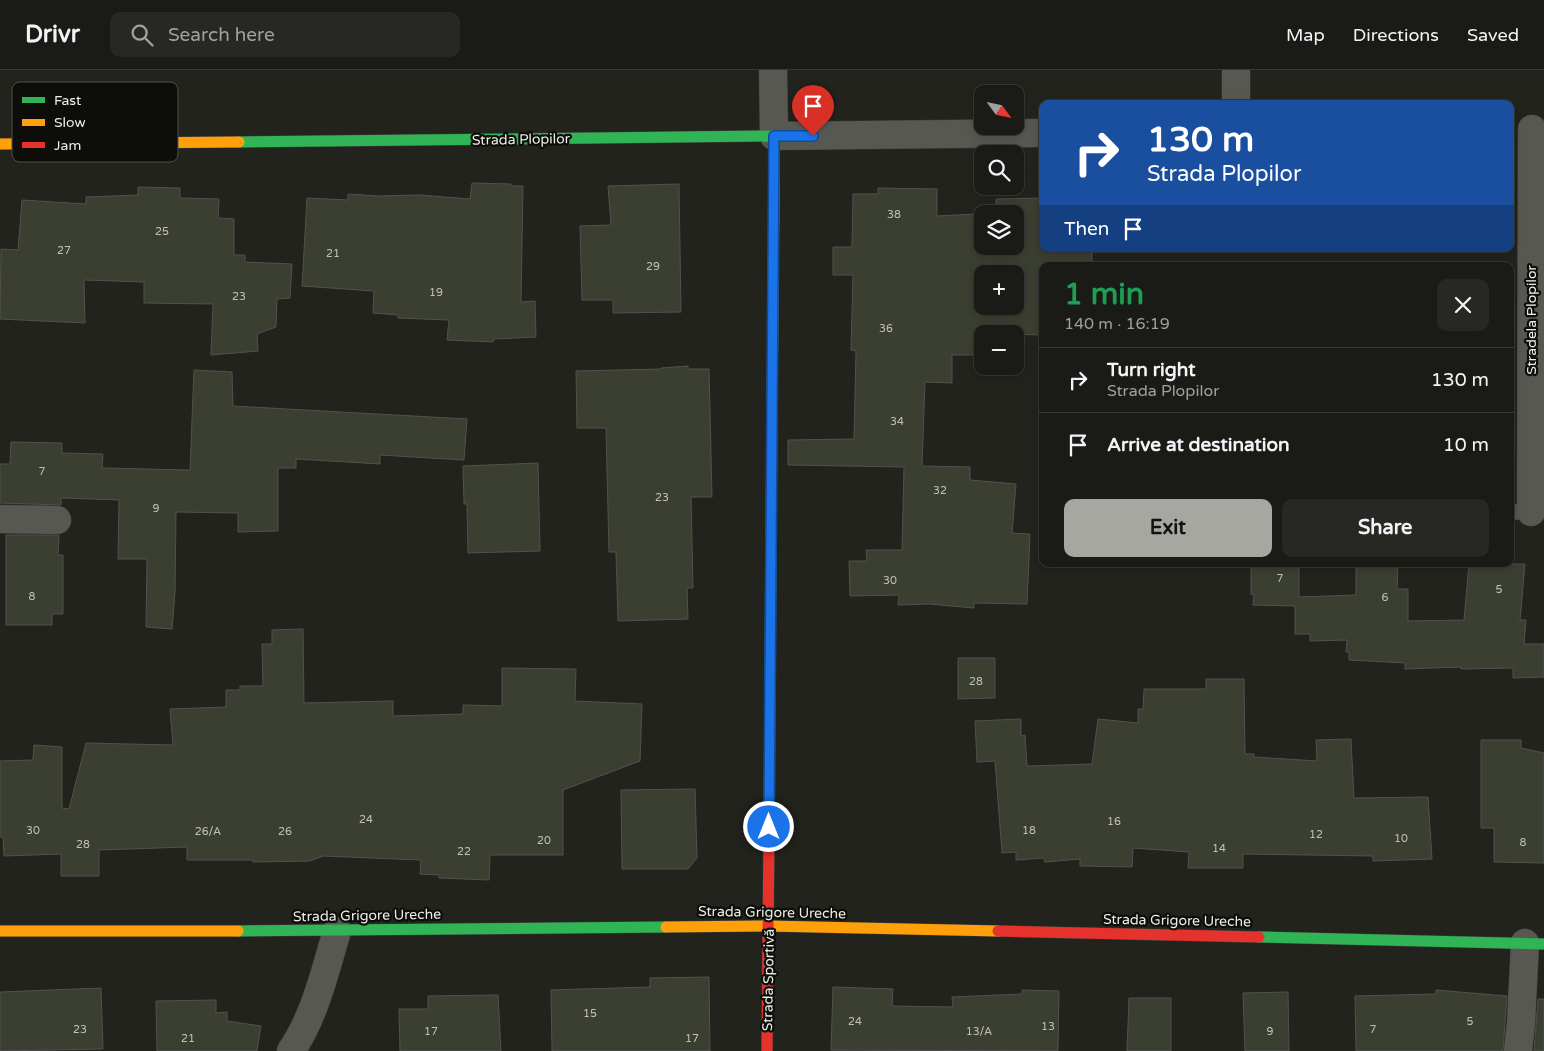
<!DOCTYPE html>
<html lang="en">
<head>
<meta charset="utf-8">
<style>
	body { margin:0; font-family:"Varela Round",sans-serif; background:#272723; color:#f1f3f6; height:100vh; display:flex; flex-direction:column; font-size:19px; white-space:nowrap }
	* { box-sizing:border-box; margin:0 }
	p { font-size:16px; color:#9fa1a1 }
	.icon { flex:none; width:28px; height:28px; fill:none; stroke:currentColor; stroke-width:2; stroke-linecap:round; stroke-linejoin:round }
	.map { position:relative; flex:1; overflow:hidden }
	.drawer { position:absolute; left:1039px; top:192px; width:475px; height:305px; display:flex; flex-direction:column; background:#1a1a16; border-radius:10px; box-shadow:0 2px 8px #0003,0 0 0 1px #383835 }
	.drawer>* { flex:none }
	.guide { position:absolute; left:1039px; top:30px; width:475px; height:152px; border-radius:10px; box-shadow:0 2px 8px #0003,0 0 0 1px #383835; background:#1a4fa0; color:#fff; overflow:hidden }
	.needle { width:32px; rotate:123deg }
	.controls { position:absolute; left:974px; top:15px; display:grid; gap:10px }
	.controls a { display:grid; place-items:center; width:50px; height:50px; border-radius:10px; background:#1a1a16; box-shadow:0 2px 8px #0003,0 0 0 1px #383835; font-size:25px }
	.pin { position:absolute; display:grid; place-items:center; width:42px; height:42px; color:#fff; margin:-51px -21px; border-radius:50% 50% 50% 0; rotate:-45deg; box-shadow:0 0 5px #0007 }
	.pin .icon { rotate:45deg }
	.me { position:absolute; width:55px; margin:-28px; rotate:0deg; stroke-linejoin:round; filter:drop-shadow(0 0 4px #0008) }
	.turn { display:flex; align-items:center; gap:18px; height:105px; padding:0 25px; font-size:22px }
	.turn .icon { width:65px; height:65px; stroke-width:2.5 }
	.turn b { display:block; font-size:35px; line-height:42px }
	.then { display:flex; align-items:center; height:48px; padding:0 25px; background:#0003; gap:10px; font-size:19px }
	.round { display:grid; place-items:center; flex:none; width:52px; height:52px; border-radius:10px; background:#272723 }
	.head { display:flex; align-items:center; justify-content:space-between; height:85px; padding:0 25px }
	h1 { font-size:30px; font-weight:700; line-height:38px; color:#1e9e55 }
	.button { display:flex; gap:10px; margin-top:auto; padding:10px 25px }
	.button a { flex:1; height:58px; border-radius:10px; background:#a6a7a0; color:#111; font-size:20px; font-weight:700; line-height:58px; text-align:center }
	.button a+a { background:#272723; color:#f1f3f6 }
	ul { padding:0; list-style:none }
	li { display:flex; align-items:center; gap:15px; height:65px; padding:0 25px; border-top:1px solid #383835 }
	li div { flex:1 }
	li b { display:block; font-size:19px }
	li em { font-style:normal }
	header { display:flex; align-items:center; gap:30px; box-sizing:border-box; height:70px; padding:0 25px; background:#1a1a16; border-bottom:1px solid #383835 }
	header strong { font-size:24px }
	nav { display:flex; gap:28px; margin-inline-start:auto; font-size:18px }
	.search { width:350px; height:45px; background:#272723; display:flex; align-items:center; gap:12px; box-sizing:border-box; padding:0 18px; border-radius:10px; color:#9fa1a1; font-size:19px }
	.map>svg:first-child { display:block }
</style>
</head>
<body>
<header>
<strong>Drivr</strong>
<div class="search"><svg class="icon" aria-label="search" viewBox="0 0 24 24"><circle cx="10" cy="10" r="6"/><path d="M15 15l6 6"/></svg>Search here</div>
<nav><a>Map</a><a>Directions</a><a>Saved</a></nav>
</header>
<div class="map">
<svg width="1544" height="981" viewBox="0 0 1544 981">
	<rect width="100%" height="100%" fill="#22231d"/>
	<g fill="#3b3f32" stroke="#51524e" fill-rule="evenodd">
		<polygon points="472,113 511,114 511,116 523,116 521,232 535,231 536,267 494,269 493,272 447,270 449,250 398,248 398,245 373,243 374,221 302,216 307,128 348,130 348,124 377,126 419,125 470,129"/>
		<polygon points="679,114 681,242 613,243 613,230 582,230 580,156 611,155 608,116"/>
		<polygon points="138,117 180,118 180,128 219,129 218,148 234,149 234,185 245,185 245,192 292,194 290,228 277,229 276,257 257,264 258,281 211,285 213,234 144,233 144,212 84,210 85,253 0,249 1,179 18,180 22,130 86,134 86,127 138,125"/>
		<path d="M878,118l59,1v27l59,-3v-14l46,-1v51h50v17h-50v69l-60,-2v22h-30v28l-27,-1 -3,84 48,1v13l46,4 -4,49 18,1 -3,70 -53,-1v5l-45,-4 -31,1 1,-10 -49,1 -1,-35h18l-1,-11h36l2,-83 -116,-2v-25l66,-1 2,-88 -5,-1 2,-75h-20v-28h19l1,-53h25zM982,144h33v32h-33zM982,204h33v32h-33z"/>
		<polygon points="688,296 688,299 709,299 712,427 691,427 693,518 687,518 688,549 618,551 616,482 609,482 606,358 577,358 576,301 661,299 661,298"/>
		<polygon points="194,300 232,302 233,336 467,349 464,390 380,385 380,394 296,389 296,398 278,398 278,461 238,462 238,443 176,442 175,522 172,559 146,557 147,489 118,489 119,430 61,428 61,435 0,433 0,394 10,394 11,372 62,373 62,383 103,384 102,398 190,400"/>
		<polygon points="538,393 540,481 468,483 467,434 464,434 463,396"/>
		<polygon points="6,465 59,465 58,485 63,485 63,544 52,544 52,555 6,555"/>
		<polygon points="1251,494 1299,494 1299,527 1356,525 1356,494 1398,494 1397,519 1408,519 1408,551 1464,550 1469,494 1525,494 1520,550 1526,550 1524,574 1544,574 1544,607 1513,608 1513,598 1461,599 1461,597 1405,599 1405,593 1349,590 1349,582 1346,582 1347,570 1310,571 1310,564 1295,564 1295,536 1253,535 1254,525 1251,524"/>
		<polygon points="303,559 304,633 393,631 393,646 463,644 463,635 502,636 502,598 576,599 575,631 642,634 640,691 563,720 563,785 490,785 489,810 439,808 439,805 420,804 421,790 323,786 310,791 253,792 253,790 187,790 187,777 99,780 99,806 61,806 61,784 4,786 3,767 0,767 0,691 33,690 34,675 62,677 62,738 69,739 86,673 173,675 170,639 226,637 226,620 240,620 240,616 263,616 262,574 272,574 272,560"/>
		<polygon points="958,588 995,588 995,628 958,629"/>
		<polygon points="1206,609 1244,609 1245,684 1254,684 1254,687 1317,691 1316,670 1351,669 1354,728 1428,727 1432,789 1373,791 1373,786 1243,784 1243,798 1188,798 1189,782 1133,778 1132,797 1080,796 1080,789 1045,792 1044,788 1016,790 1016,782 1002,783 995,691 977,692 975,651 1021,649 1021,666 1025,665 1027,696 1092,694 1098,649 1138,653 1138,639 1143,639 1144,619 1206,619"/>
		<polygon points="1481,670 1521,670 1521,678 1544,683 1544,793 1494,792 1494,758 1481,758"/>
		<polygon points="695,719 697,788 688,799 622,799 621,720"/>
		<polygon points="709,907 710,981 552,981 551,920 650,917 650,908"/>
		<polygon points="833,917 893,919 892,936 953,937 952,927 1022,924 1022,920 1059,921 1058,981 831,980"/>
		<polygon points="101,918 103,979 0,981 0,922"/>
		<polygon points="1436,920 1507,926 1503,981 1356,981 1355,926 1436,924"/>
		<polygon points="1288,922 1289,981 1245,981 1243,923"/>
		<polygon points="498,925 501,981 400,981 399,939 428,939 428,926"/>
		<polygon points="1129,928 1171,928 1171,981 1127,981"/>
		<polygon points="1538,929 1544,929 1544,981 1534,981"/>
		<polygon points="216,930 216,943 227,942 227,951 261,956 257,981 157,981 156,931"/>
	</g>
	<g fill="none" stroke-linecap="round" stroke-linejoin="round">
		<g stroke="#3c3d38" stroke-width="16">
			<polyline id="lane" points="1510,442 1538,442"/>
		</g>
		<g stroke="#3c3d38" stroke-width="29">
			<g id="street">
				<polyline points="773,0 774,66 1042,63"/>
				<polyline points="1236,34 1236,0"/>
				<polyline points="1531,442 1532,59"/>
				<polyline points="0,449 57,450"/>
				<path d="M291,981c24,-35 34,-80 46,-120"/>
				<polyline points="1518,981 1521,953 1525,873"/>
			</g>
		</g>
		<g stroke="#3c3d38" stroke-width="12">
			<g id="fast">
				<polyline points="239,72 774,66 774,118"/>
				<polyline points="769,761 772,342"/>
				<polyline points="238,861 666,857"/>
				<polyline points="1259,867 1544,874"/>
			</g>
		</g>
		<g stroke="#3c3d38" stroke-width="12">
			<g id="slow">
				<polyline points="0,74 239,72"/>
				<polyline points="772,342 774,118"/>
				<polyline points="666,857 768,856 998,861"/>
				<polyline points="0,861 238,861"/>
			</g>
		</g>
		<g stroke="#3c3d38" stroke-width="12">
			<g id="jam">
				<polyline points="998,861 1259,867"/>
				<polyline points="767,981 769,761"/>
			</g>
		</g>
		<use href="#lane" stroke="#585853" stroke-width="15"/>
		<use href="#street" stroke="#585853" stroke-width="28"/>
		<use href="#fast" stroke="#30b455" stroke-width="11"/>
		<use href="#slow" stroke="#ff9f0a" stroke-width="11"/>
		<use href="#jam" stroke="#e5322d" stroke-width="11"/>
	</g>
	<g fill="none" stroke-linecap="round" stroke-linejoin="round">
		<g stroke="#114b97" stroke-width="12">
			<polyline id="route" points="769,757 774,66 813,66"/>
		</g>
		<use href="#route" stroke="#1a73e8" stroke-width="9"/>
	</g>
	<g text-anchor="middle" stroke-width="4.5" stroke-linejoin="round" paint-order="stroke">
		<g font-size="11" fill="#c0c2ba">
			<text x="894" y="148">38</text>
			<text x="162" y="165">25</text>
			<text x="64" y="184">27</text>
			<text x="333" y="187">21</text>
			<text x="653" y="200">29</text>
			<text x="436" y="226">19</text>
			<text x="239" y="230">23</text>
			<text x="886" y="262">36</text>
			<text x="897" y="355">34</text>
			<text x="42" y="405">7</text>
			<text x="940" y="424">32</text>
			<text x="662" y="431">23</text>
			<text x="156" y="442">9</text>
			<text x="1280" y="512">7</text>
			<text x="890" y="514">30</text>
			<text x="1499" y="523">5</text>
			<text x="32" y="530">8</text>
			<text x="1385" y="531">6</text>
			<text x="976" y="615">28</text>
			<text x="366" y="753">24</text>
			<text x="1114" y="755">16</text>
			<text x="33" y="764">30</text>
			<text x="1029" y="764">18</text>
			<text x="208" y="765">26/A</text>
			<text x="285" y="765">26</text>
			<text x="1316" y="768">12</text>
			<text x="1401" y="772">10</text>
			<text x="544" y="774">20</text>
			<text x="1523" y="776">8</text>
			<text x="83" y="778">28</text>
			<text x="1219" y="782">14</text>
			<text x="464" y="785">22</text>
			<text x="590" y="947">15</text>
			<text x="855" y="955">24</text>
			<text x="1470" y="955">5</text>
			<text x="1048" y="960">13</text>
			<text x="80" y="963">23</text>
			<text x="1373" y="963">7</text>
			<text x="431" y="965">17</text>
			<text x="979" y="965">13/A</text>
			<text x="1270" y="965">9</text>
			<text x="188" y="972">21</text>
			<text x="692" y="972">17</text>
		</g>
		<g font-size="14" fill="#edeee7" stroke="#0d0d09">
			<text transform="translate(521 69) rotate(-1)" y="5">Strada Plopilor</text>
			<text transform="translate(1531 250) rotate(-90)" y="5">Stradela Plopilor</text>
			<text transform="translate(772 842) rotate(1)" y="5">Strada Grigore Ureche</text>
			<text transform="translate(367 845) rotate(-1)" y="5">Strada Grigore Ureche</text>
			<text transform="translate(1177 850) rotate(1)" y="5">Strada Grigore Ureche</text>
			<text transform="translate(768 910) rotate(-89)" y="5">Strada Sportivă</text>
		</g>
	</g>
	<rect x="12" y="12" width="166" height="80" rx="8" fill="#0d0d09" stroke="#50504c" stroke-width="1"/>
	<rect x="22" y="27" width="23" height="6" fill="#30b455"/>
	<rect x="22" y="49" width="23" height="7" fill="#ff9f0a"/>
	<rect x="22" y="72" width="23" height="6" fill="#e5322d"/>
	<g font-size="14" fill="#edeee7">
		<text x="54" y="35">Fast</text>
		<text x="54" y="57">Slow</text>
		<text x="54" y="80">Jam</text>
	</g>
</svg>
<div class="controls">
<a><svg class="needle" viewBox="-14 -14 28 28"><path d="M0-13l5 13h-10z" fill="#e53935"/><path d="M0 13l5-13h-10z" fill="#9fa1a1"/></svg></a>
<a><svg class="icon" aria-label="search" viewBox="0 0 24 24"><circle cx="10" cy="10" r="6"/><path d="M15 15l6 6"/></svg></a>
<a><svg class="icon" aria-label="layers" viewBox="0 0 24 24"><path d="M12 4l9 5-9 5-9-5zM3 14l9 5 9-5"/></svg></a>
<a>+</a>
<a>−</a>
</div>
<div class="pin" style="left:813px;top:66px;background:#d93025"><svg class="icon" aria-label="arrive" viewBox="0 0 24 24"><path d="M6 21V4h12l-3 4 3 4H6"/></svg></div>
<svg class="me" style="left:769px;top:757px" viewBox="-20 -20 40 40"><circle r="17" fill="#1a73e8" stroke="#fff" stroke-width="3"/><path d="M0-11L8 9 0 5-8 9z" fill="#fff"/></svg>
<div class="guide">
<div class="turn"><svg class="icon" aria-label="right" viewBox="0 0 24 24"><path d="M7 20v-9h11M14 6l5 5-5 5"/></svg><div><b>130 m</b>Strada Plopilor</div></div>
<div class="then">Then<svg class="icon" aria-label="arrive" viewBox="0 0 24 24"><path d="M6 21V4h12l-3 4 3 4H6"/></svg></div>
</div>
<section class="drawer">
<div class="head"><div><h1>1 min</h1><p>140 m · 16:19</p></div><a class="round"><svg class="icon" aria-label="close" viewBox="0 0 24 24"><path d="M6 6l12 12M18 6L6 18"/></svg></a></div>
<ul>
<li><svg class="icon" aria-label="right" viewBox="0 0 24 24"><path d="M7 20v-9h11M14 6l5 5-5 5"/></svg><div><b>Turn right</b><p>Strada Plopilor</p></div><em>130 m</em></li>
<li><svg class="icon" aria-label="arrive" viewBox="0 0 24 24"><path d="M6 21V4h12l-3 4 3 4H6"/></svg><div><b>Arrive at destination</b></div><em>10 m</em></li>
</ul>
<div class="button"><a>Exit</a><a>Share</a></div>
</section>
</div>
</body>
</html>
